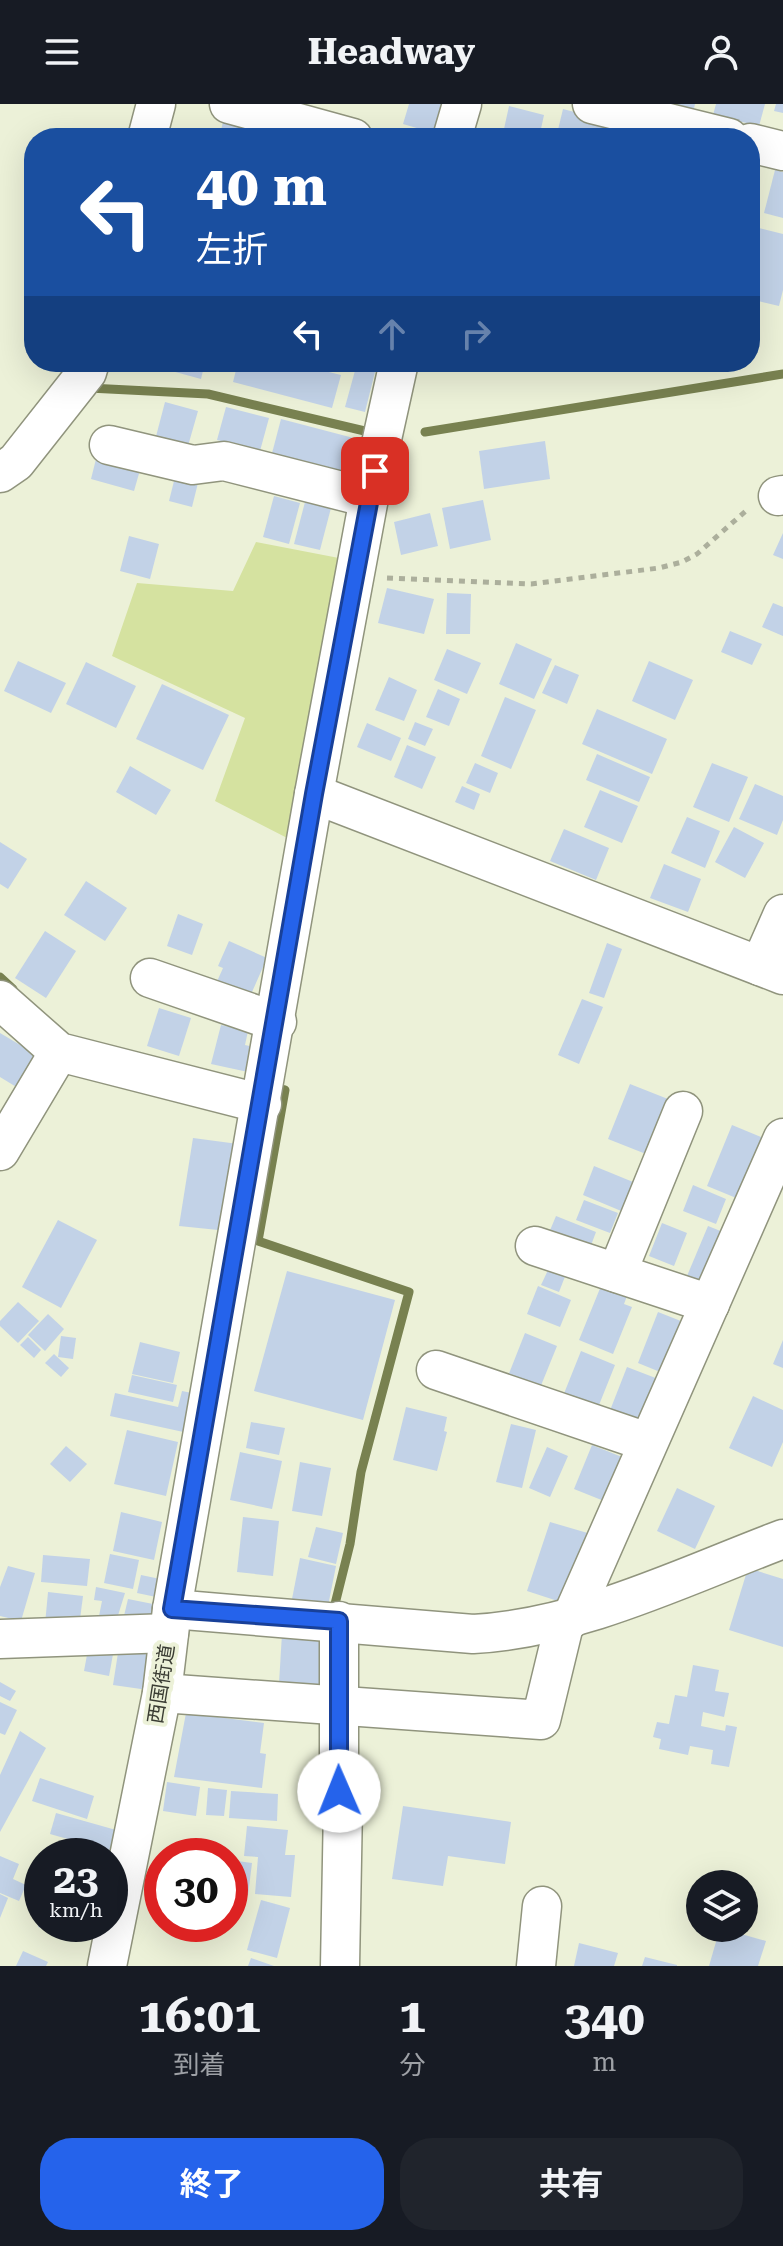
<!DOCTYPE html>
<html lang="ja">
<head>
<meta charset="utf-8">
<style>
	body { margin:0; font-family:"Roboto Serif","Noto Sans JP",serif; background:#20242c; color:#f1f3f6; height:100vh; display:flex; flex-direction:column; font-size:30px; white-space:nowrap }
	* { box-sizing:border-box; margin:0 }
	p { font-size:26px; color:#9ea1a6 }
	.icon { flex:none; width:44px; height:44px; fill:none; stroke:currentColor; stroke-width:2; stroke-linecap:round; stroke-linejoin:round }
	.map { position:relative; height:1862px; overflow:hidden }
	.sheet { display:flex; flex-direction:column; background:#171b24; flex:1 }
	.sheet>* { flex:none }
	.hud { position:absolute; left:24px; top:24px; width:736px; height:244px; border-radius:32px; box-shadow:0 8px 32px #0002; background:#1a4fa0; color:#fff; overflow:hidden }
	.buttons { position:absolute; left:686px; top:1766px; display:grid; gap:16px }
	.buttons a { display:grid; place-items:center; width:72px; height:72px; border-radius:50%; background:#171b24; box-shadow:0 8px 32px #0002; font-size:40px }
	.speed { position:absolute; left:24px; top:1734px; display:flex; gap:16px; font-size:40px; font-weight:700; text-align:center }
	.speed>* { display:grid; place-content:center; width:104px; height:104px; border-radius:50%; background:#171b24; box-shadow:0 8px 32px #0002; line-height:1 }
	.speed small { font-size:20px; font-weight:400 }
	.speed .limit { border:12px solid #d22; background:#fff; color:#111 }
	.pin { position:absolute; display:grid; place-items:center; width:68px; height:68px; color:#fff; margin:-34px; border-radius:16px; box-shadow:0 4px 12px #0006 }
	.me { position:absolute; width:88px; margin:-44px; rotate:359deg; stroke-linejoin:round; filter:drop-shadow(0 0 6px #0008) }
	.turn { display:flex; align-items:center; gap:28px; height:168px; padding:0 40px; font-size:36px }
	.turn .icon { width:104px; height:104px; stroke-width:2.5 }
	.turn b { display:block; font-size:56px; line-height:68px }
	.lanes { display:flex; align-items:center; height:76px; padding:0 40px; background:#0003; justify-content:center; gap:40px; direction:ltr }
	.lanes .off { opacity:.35 }
	.eta { display:flex; justify-content:space-evenly; align-items:center; height:136px; text-align:center }
	.eta b { font-size:48px; font-weight:700; line-height:56px }
	.button { display:flex; gap:16px; margin-top:auto; padding:16px 40px }
	.button a { flex:1; height:92px; border-radius:32px; background:#2563eb; color:#fff; font-size:32px; font-weight:700; line-height:92px; text-align:center }
	.button a+a { background:#20242c; color:#f1f3f6 }
	header { display:flex; justify-content:space-between; align-items:center; height:104px; padding:0 40px; background:#171b24; font-size:36px; font-weight:700 }
	.map>svg:first-child { display:block }
</style>
</head>
<body>
<header><svg class="icon" aria-label="menu" viewBox="0 0 24 24"><path d="M4 6h16M4 12h16M4 18h16"/></svg>Headway<svg class="icon" aria-label="person" viewBox="0 0 24 24"><circle cx="12" cy="8" r="4"/><path d="M4 21q1-7 8-7t8 7"/></svg></header>
<div class="map">
<svg width="783" height="1862" viewBox="0 0 783 1862">
	<rect width="100%" height="100%" fill="#ecf1d8"/>
	<polygon fill="#d5e2a0" points="256,438 344,455 295,738 215,697 245,614 112,552 137,479 233,487"/>
	<g fill="none" stroke-linecap="round" stroke-linejoin="round">
		<g stroke="#788150" stroke-width="9">
			<polyline points="89,284 208,290 369,328"/>
			<polyline points="425,328 783,270"/>
			<polyline points="0,873 13,885"/>
			<polyline points="280,985 285,986 258,1137 409,1188 361,1368 350,1440 334,1504"/>
		</g>
	</g>
	<g fill="#c2d2e7">
		<polygon points="409,0 442,0 434,29 403,20"/>
		<polygon points="662,0 695,0 693,9"/>
		<polygon points="716,0 765,0 759,22 713,11"/>
		<polygon points="776,0 783,0 783,9 774,7"/>
		<polygon points="509,2 544,11 539,34 502,34"/>
		<polygon points="563,5 609,17 604,34 556,34"/>
		<polygon points="223,18 260,28 258,34 219,34"/>
		<polygon points="775,66 783,68 783,114 764,109"/>
		<polygon points="759,124 783,130 783,186 779,202 750,195 750,160"/>
		<polygon points="125,258 147,258 146,265"/>
		<polygon points="170,258 205,258 201,275 168,266"/>
		<polygon points="238,258 288,258 341,271 332,304 233,278"/>
		<polygon points="356,263 375,268 365,308 345,303"/>
		<polygon points="165,298 198,307 186,349 154,340"/>
		<polygon points="226,303 269,314 260,347 217,336"/>
		<polygon points="281,315 365,337 354,374 271,353"/>
		<polygon points="545,337 550,375 484,385 479,347"/>
		<polygon points="98,347 142,359 134,387 91,375"/>
		<polygon points="175,373 198,379 192,403 169,397"/>
		<polygon points="274,392 300,399 289,440 263,433"/>
		<polygon points="483,396 491,436 450,445 442,404"/>
		<polygon points="305,398 331,404 320,446 294,440"/>
		<polygon points="430,409 438,442 401,451 394,418"/>
		<polygon points="783,429 783,455 773,451"/>
		<polygon points="129,432 159,440 150,475 120,467"/>
		<polygon points="387,484 434,495 424,530 378,519"/>
		<polygon points="447,489 471,490 470,530 446,530"/>
		<polygon points="773,499 783,503 783,532 762,523"/>
		<polygon points="730,527 762,540 752,561 721,548"/>
		<polygon points="516,539 552,555 534,595 499,580"/>
		<polygon points="447,545 481,559 467,590 434,576"/>
		<polygon points="18,557 66,579 51,609 4,587"/>
		<polygon points="649,557 693,576 675,616 632,597"/>
		<polygon points="86,558 136,582 116,624 66,600"/>
		<polygon points="555,561 579,571 567,600 542,589"/>
		<polygon points="389,573 417,586 404,617 375,606"/>
		<polygon points="162,580 229,611 203,666 136,635"/>
		<polygon points="438,585 460,595 449,622 426,613"/>
		<polygon points="505,593 536,606 511,665 481,652"/>
		<polygon points="597,605 667,635 652,670 582,640"/>
		<polygon points="415,618 433,625 425,642 408,635"/>
		<polygon points="367,619 401,634 391,657 357,643"/>
		<polygon points="407,641 436,653 422,685 394,673"/>
		<polygon points="597,650 650,673 639,698 586,676"/>
		<polygon points="475,659 498,669 490,689 466,679"/>
		<polygon points="712,659 748,673 729,718 693,703"/>
		<polygon points="130,662 171,686 156,711 116,688"/>
		<polygon points="755,680 783,692 783,716 777,731 739,715"/>
		<polygon points="462,682 480,690 474,706 455,698"/>
		<polygon points="600,686 638,702 622,739 584,723"/>
		<polygon points="687,713 720,727 705,764 671,749"/>
		<polygon points="734,723 764,739 745,774 715,758"/>
		<polygon points="564,725 609,744 596,776 550,757"/>
		<polygon points="0,738 27,755 8,785 0,780"/>
		<polygon points="664,760 701,775 688,808 650,794"/>
		<polygon points="86,777 127,804 105,837 64,811"/>
		<polygon points="178,810 203,820 192,851 167,842"/>
		<polygon points="45,827 76,847 46,894 15,874"/>
		<polygon points="229,837 267,854 248,897 215,882 223,864 218,862"/>
		<polygon points="607,839 622,845 604,894 589,889"/>
		<polygon points="582,895 603,903 579,960 558,951"/>
		<polygon points="159,904 191,914 179,952 147,942"/>
		<polygon points="221,921 248,927 245,941 254,943 248,968 211,960"/>
		<polygon points="0,929 37,951 18,984 0,973"/>
		<polygon points="630,980 673,997 651,1052 608,1035"/>
		<polygon points="732,1021 771,1037 746,1098 707,1082"/>
		<polygon points="193,1034 238,1040 228,1127 179,1122"/>
		<polygon points="594,1062 638,1080 626,1109 583,1091"/>
		<polygon points="693,1081 726,1095 716,1120 683,1107"/>
		<polygon points="584,1096 618,1109 610,1129 576,1116"/>
		<polygon points="556,1112 596,1128 587,1152 546,1136"/>
		<polygon points="58,1116 97,1136 61,1204 22,1183"/>
		<polygon points="662,1119 687,1129 674,1162 649,1152"/>
		<polygon points="708,1122 733,1132 712,1183 687,1172"/>
		<polygon points="549,1164 566,1170 559,1188 541,1181"/>
		<polygon points="287,1167 395,1196 363,1316 254,1287"/>
		<polygon points="538,1182 571,1196 560,1223 527,1210"/>
		<polygon points="601,1182 627,1192 624,1200 632,1203 613,1250 579,1236"/>
		<polygon points="18,1198 39,1217 18,1239 0,1222 0,1217"/>
		<polygon points="658,1208 691,1221 670,1272 638,1259"/>
		<polygon points="48,1210 64,1225 45,1247 28,1231"/>
		<polygon points="525,1229 557,1242 540,1284 508,1272"/>
		<polygon points="61,1232 76,1234 73,1255 58,1253"/>
		<polygon points="28,1233 41,1246 34,1254 20,1241"/>
		<polygon points="783,1236 783,1264 773,1260"/>
		<polygon points="140,1238 180,1248 173,1279 132,1270"/>
		<polygon points="581,1247 615,1261 597,1306 563,1292"/>
		<polygon points="54,1250 69,1264 61,1273 45,1259"/>
		<polygon points="627,1263 666,1278 648,1324 609,1309"/>
		<polygon points="132,1271 177,1281 173,1298 128,1288"/>
		<polygon points="182,1287 197,1290 188,1329 110,1312 115,1289 178,1303"/>
		<polygon points="753,1292 783,1306 783,1338 772,1363 729,1344"/>
		<polygon points="406,1303 447,1313 444,1327 447,1328 437,1367 393,1356"/>
		<polygon points="251,1318 285,1324 279,1351 246,1344"/>
		<polygon points="511,1320 536,1326 522,1384 496,1378"/>
		<polygon points="127,1326 178,1338 166,1392 114,1380"/>
		<polygon points="592,1341 622,1353 604,1397 574,1385"/>
		<polygon points="66,1342 87,1360 70,1378 50,1360"/>
		<polygon points="547,1343 568,1352 550,1393 529,1384"/>
		<polygon points="240,1348 282,1357 272,1405 230,1396"/>
		<polygon points="300,1358 331,1364 322,1412 292,1407"/>
		<polygon points="677,1384 715,1402 695,1445 657,1427"/>
		<polygon points="121,1408 162,1418 154,1456 113,1447"/>
		<polygon points="243,1413 279,1417 273,1472 237,1468"/>
		<polygon points="550,1418 591,1430 567,1500 527,1487"/>
		<polygon points="316,1423 343,1429 336,1460 308,1453"/>
		<polygon points="110,1450 139,1456 133,1485 104,1479"/>
		<polygon points="43,1451 90,1455 87,1482 41,1478"/>
		<polygon points="300,1454 336,1462 328,1502 292,1495"/>
		<polygon points="8,1462 35,1469 21,1517 0,1512 0,1483"/>
		<polygon points="748,1464 783,1475 783,1543 729,1526"/>
		<polygon points="141,1471 165,1476 161,1494 137,1489"/>
		<polygon points="96,1483 125,1489 115,1521 98,1517 102,1497 94,1496"/>
		<polygon points="48,1488 83,1492 79,1523 45,1520"/>
		<polygon points="128,1495 153,1500 148,1521 123,1516"/>
		<polygon points="282,1530 326,1533 323,1581 279,1579"/>
		<polygon points="120,1536 156,1542 148,1586 113,1581"/>
		<polygon points="89,1540 114,1545 109,1572 84,1567"/>
		<polygon points="693,1561 719,1566 715,1587 729,1589 724,1613 703,1608 701,1622 725,1627 726,1621 737,1623 729,1663 711,1660 713,1646 690,1642 688,1651 659,1645 661,1635 653,1633 657,1618 669,1620 675,1591 687,1593"/>
		<polygon points="0,1578 16,1587 10,1597 0,1592"/>
		<polygon points="0,1598 17,1606 5,1631 0,1629"/>
		<polygon points="186,1609 264,1619 260,1649 266,1650 262,1684 174,1673"/>
		<polygon points="20,1627 46,1644 0,1728 0,1671"/>
		<polygon points="40,1674 94,1692 87,1715 32,1697"/>
		<polygon points="167,1678 200,1683 196,1712 163,1707"/>
		<polygon points="208,1684 227,1686 224,1712 206,1711"/>
		<polygon points="231,1687 278,1690 277,1717 229,1714"/>
		<polygon points="403,1702 511,1718 505,1760 448,1752 443,1782 392,1775"/>
		<polygon points="56,1709 116,1726 110,1747 50,1730"/>
		<polygon points="247,1722 288,1726 285,1751 295,1751 291,1793 255,1790 258,1753 244,1752"/>
		<polygon points="65,1742 86,1748 85,1752 62,1752"/>
		<polygon points="93,1744 116,1751 116,1752 90,1752"/>
		<polygon points="0,1752 19,1760 13,1775 26,1781 19,1797 0,1789"/>
		<polygon points="230,1756 252,1759 248,1791 230,1789"/>
		<polygon points="0,1790 8,1794 0,1814"/>
		<polygon points="261,1796 290,1804 277,1854 247,1846"/>
		<polygon points="41,1811 42,1820 94,1820 90,1836 38,1823"/>
		<polygon points="720,1824 766,1837 758,1862 709,1862"/>
		<polygon points="579,1839 618,1849 614,1862 574,1862"/>
		<polygon points="23,1847 48,1858 46,1862 16,1862"/>
		<polygon points="645,1853 677,1861 677,1862 642,1862"/>
		<polygon points="251,1854 274,1862 248,1862"/>
	</g>
	<g fill="none" stroke-linecap="round" stroke-linejoin="round">
		<g stroke="#90947d" stroke-width="41">
			<g id="minor">
				<polyline points="229,0 353,34"/>
				<polyline points="592,0 729,34"/>
				<polyline points="147,34 156,0"/>
				<polyline points="452,34 462,0"/>
				<polyline points="750,39 783,47"/>
				<polyline points="109,341 193,361 224,357 369,394"/>
				<polyline points="0,369 16,358 87,268 90,258"/>
				<polyline points="778,392 783,391"/>
				<polyline points="314,690 783,871"/>
				<polyline points="760,862 783,810"/>
				<polyline points="150,874 277,918"/>
				<polyline points="0,896 59,948 262,1000"/>
				<polyline points="0,1047 59,948"/>
				<polyline points="535,1142 710,1200"/>
				<polyline points="617,1169 683,1007"/>
				<polyline points="436,1266 647,1338"/>
				<path d="M172,1505l301,25c108,-6 209,-57 310,-95"/>
				<polyline points="571,1515 783,1034"/>
				<polyline points="339,1517 339,1687 343,1702 340,1862"/>
				<polyline points="0,1535 169,1529"/>
				<polyline points="162,1589 541,1616 565,1517"/>
				<polyline points="107,1862 162,1589 172,1505 314,690 369,394 399,258"/>
				<polyline points="536,1862 542,1802"/>
			</g>
		</g>
		<polyline stroke="#acaf9c" stroke-width="5" stroke-dasharray="6 6" stroke-linecap="butt" points="387,474 531,480 659,464 682,458 697,450 748,405"/>
		<use href="#minor" stroke="#fff" stroke-width="38"/>
	</g>
	<g fill="none" stroke-linecap="round" stroke-linejoin="round">
		<g stroke="#184099" stroke-width="20">
			<polyline id="route" points="339,1687 339,1517 172,1505 314,690 375,367"/>
		</g>
		<use href="#route" stroke="#2563eb" stroke-width="14"/>
	</g>
	<g text-anchor="middle" stroke-width="8" stroke-linejoin="round" paint-order="stroke">
		<g font-size="20" fill="#3a3c33" stroke="#ecf1d8">
			<text transform="translate(161 1580) rotate(-81)" y="7">西国街道</text>
		</g>
	</g>
</svg>
<div class="buttons">
<a><svg class="icon" aria-label="layers" viewBox="0 0 24 24"><path d="M12 4l9 5-9 5-9-5zM3 14l9 5 9-5"/></svg></a>
</div>
<div class="speed"><div>23<small>km/h</small></div><div class="limit">30</div></div>
<div class="pin" style="left:375px;top:367px;background:#d93025"><svg class="icon" aria-label="arrive" viewBox="0 0 24 24"><path d="M6 21V4h12l-3 4 3 4H6"/></svg></div>
<svg class="me" style="left:339px;top:1687px" viewBox="-20 -20 40 40"><circle r="19" fill="#fff"/><path d="M0-13L10 11 0 6-10 11z" fill="#2563eb"/></svg>
<div class="hud">
<div class="turn"><svg class="icon" aria-label="left" viewBox="0 0 24 24"><path d="M17 20v-9H6M10 6l-5 5 5 5"/></svg><div><b>40 m</b>左折</div></div>
<div class="lanes"><svg class="icon" aria-label="left" viewBox="0 0 24 24"><path d="M17 20v-9H6M10 6l-5 5 5 5"/></svg><svg class="icon off" aria-label="ahead" viewBox="0 0 24 24"><path d="M12 20V5M6 11l6-6 6 6"/></svg><svg class="icon off" aria-label="right" viewBox="0 0 24 24"><path d="M7 20v-9h11M14 6l5 5-5 5"/></svg></div>
</div>
</div>
<section class="sheet">
<div class="eta">
<div><b>16:01</b><p>到着</p></div>
<div><b>1</b><p>分</p></div>
<div><b>340</b><p>m</p></div>
</div>
<div class="button"><a>終了</a><a>共有</a></div>
</section>
</body>
</html>
